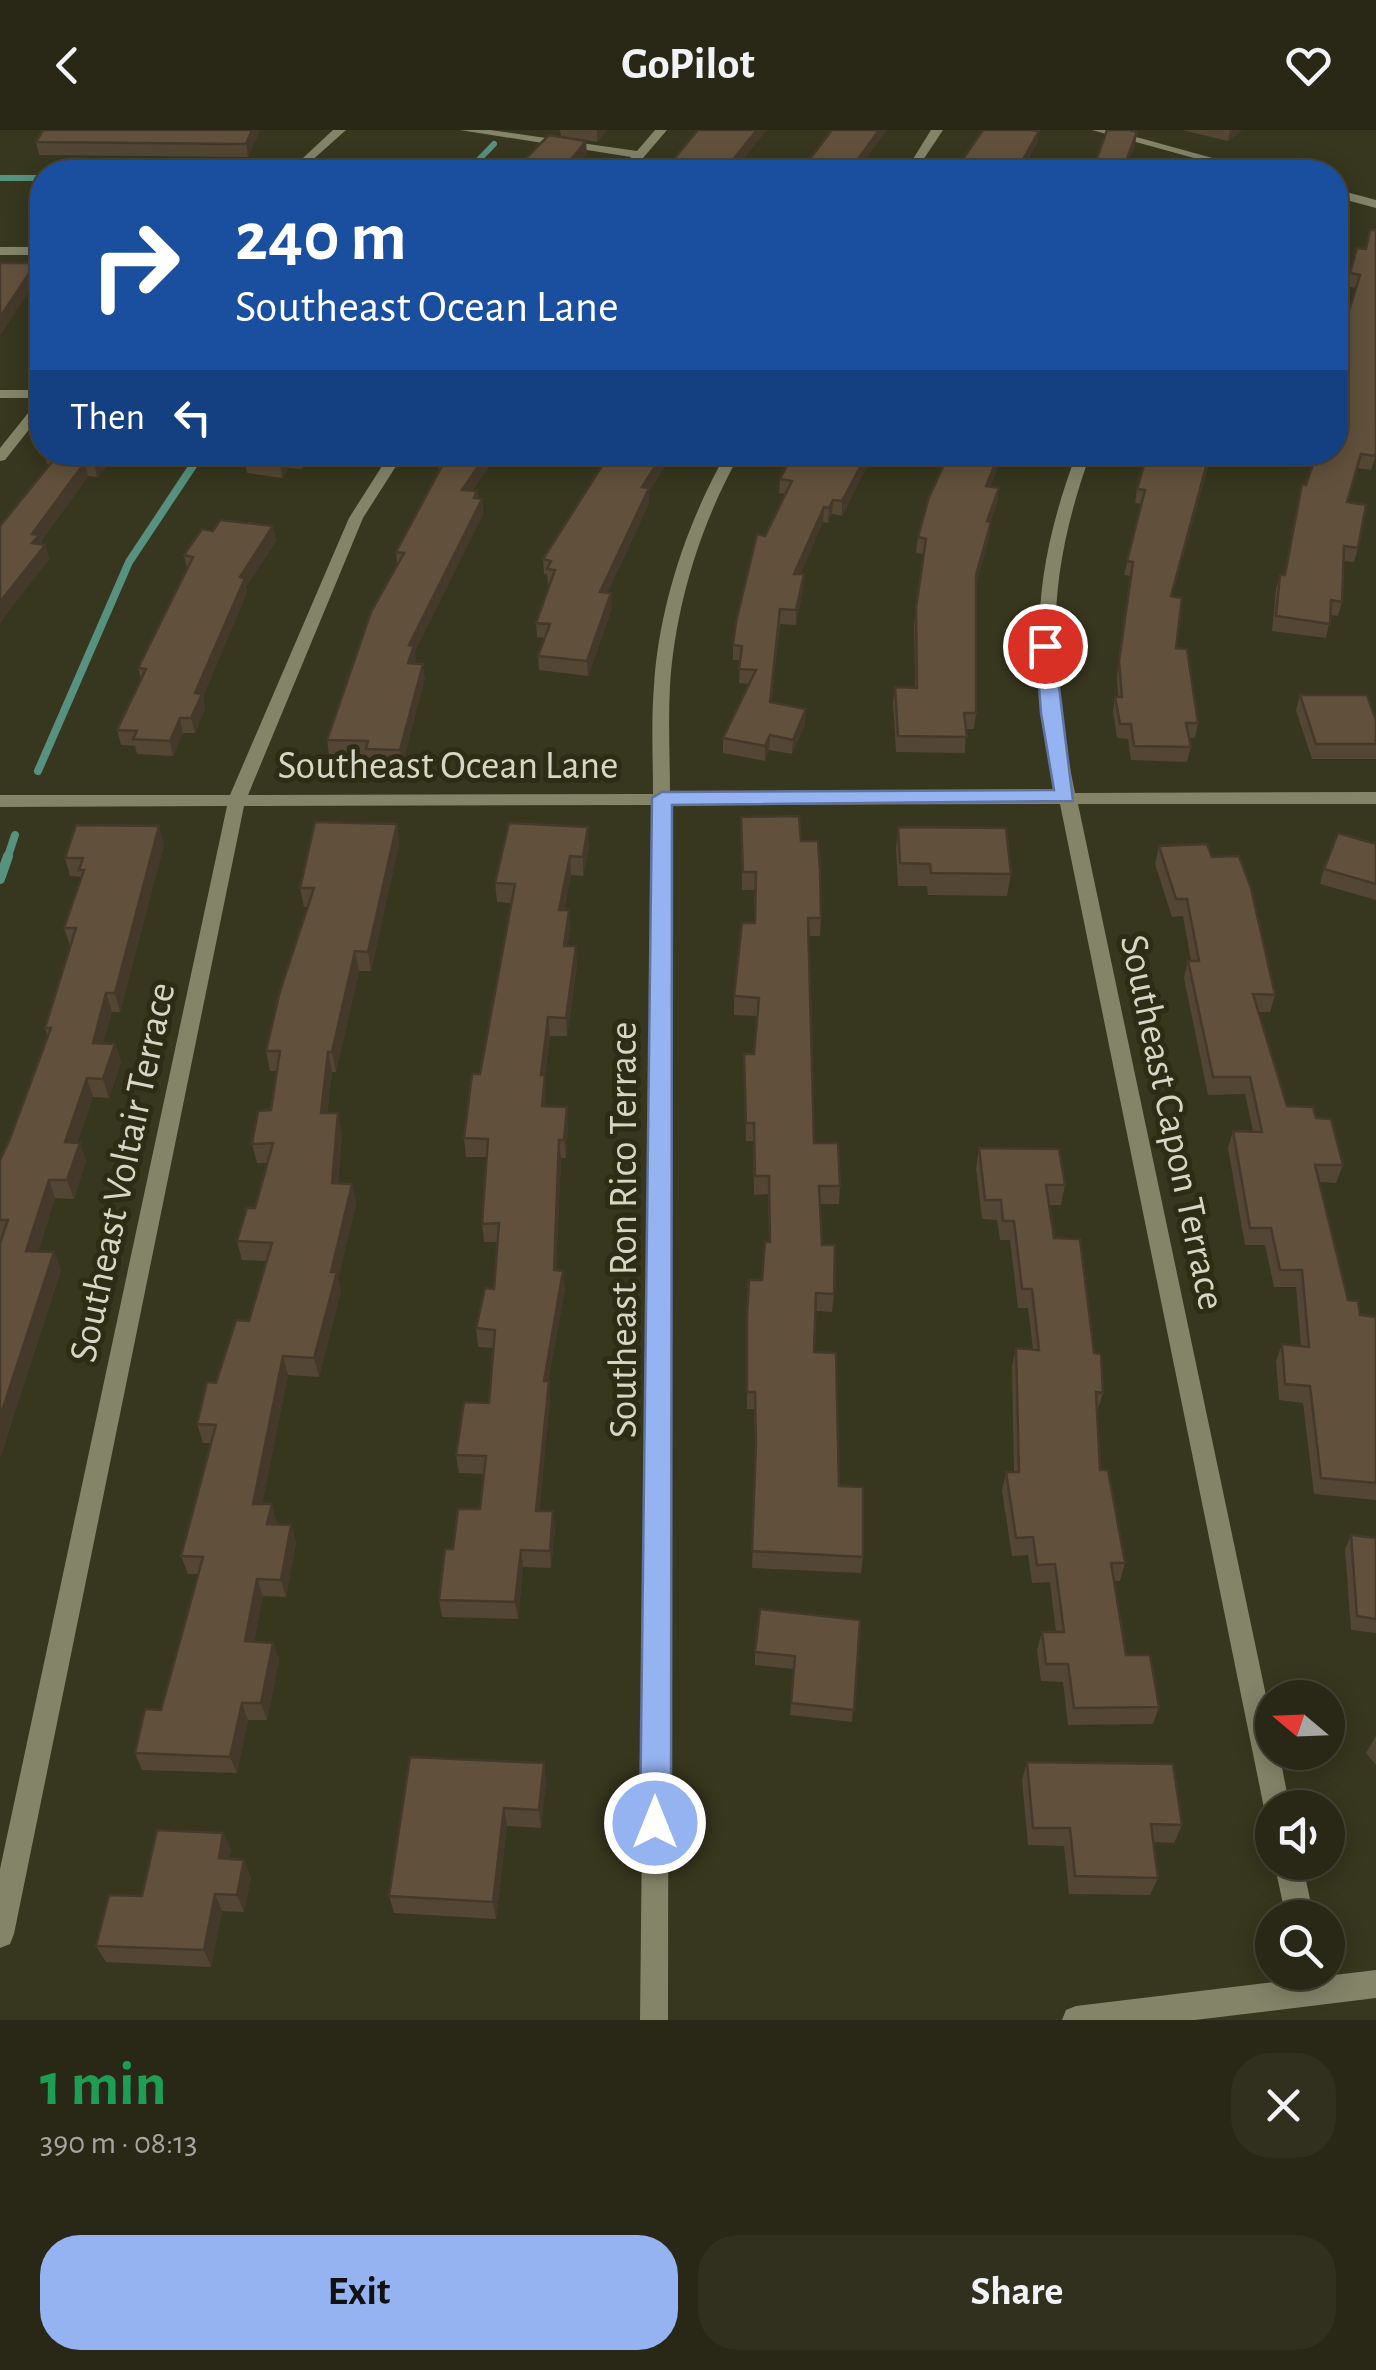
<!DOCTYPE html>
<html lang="en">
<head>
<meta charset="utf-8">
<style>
	body { margin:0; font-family:"Alegreya Sans",sans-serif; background:#31301f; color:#f1f3f6; height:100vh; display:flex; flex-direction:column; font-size:38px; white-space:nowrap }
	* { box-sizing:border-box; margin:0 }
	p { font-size:32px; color:#a5a6a1 }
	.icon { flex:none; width:55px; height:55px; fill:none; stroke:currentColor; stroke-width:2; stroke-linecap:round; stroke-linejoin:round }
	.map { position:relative; height:1890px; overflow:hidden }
	.side { display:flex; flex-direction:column; background:#292816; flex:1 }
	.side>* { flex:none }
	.guide { position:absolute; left:30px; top:30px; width:1318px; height:305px; border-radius:40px; box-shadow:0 5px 25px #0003,0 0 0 2px #454435; background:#1a4fa0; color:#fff; overflow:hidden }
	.needle { width:65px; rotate:289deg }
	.tools { position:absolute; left:1255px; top:1550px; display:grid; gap:20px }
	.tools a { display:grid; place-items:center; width:90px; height:90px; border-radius:50%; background:#292816; box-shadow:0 5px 25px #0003,0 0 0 2px #454435; font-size:50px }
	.pin { position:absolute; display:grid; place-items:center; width:85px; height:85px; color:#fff; margin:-42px; border:5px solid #fff; border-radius:50%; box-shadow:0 2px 10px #0007 }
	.me { position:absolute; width:110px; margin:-55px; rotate:0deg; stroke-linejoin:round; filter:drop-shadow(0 0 8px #0008) }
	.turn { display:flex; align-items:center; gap:35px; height:210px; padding:0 40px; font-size:45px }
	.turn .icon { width:130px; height:130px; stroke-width:2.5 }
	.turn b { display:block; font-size:70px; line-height:85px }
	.then { display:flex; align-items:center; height:95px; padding:0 40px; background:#0003; gap:20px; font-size:38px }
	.round { display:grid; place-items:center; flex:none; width:105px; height:105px; border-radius:40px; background:#31301f }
	.summary { display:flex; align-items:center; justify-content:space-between; height:170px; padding:0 40px }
	h1 { font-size:60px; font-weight:700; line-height:75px; color:#1e9e55 }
	.primary-button { display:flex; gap:20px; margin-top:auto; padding:20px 40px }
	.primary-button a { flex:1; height:115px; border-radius:40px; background:#95b2f1; color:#111; font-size:40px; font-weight:700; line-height:115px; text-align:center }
	.primary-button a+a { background:#31301f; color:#f1f3f6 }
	header { display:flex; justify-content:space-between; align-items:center; height:130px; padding:0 40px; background:#292816; font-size:45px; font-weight:700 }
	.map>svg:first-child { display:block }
</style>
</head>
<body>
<header><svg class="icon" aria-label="back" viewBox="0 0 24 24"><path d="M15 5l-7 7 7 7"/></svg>GoPilot<svg class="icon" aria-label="heart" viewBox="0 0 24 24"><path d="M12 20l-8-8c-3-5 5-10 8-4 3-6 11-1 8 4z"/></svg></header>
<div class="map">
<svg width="1376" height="1890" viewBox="0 0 1376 1890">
	<rect width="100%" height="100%" fill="#37361e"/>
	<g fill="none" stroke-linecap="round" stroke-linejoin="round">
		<g stroke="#579180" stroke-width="6">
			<polyline points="467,42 494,14"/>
			<polyline points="0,48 42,48"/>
		</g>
		<g stroke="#579180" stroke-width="8">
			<polyline points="38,641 129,432 202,322"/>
			<polyline points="7,729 15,705"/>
		</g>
		<polyline stroke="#579180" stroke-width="10" points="0,749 8,726"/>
		<g fill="#848469" fill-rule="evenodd">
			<polygon points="333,0 346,0 299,42 288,42"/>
			<polygon points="460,0 490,0 637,21 655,0 667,0 631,42 619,42 631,27"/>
			<polygon points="931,0 943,0 915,42 905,42"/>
			<polygon points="1092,0 1111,0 1263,42 1245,42"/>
			<polygon points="1335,59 1376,70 1376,78 1335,67"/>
			<rect x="0" y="117" width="42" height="8"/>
			<rect x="0" y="260" width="42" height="8"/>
			<polygon points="42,271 42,283 5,330 0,331 0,318 37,272"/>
			<path d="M391,322h14l-42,66 -115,277 405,-1c0,-36 -2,-72 1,-108 5,-80 33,-164 73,-234h14c-40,70 -66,154 -71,234 -2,36 0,72 0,108l388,-1c-27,-131 -29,-213 19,-341h14c-46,128 -43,210 -16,341l301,-1v12h-298l194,920v28h7l11,56h-18v11l-4,-2 -4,-9 -204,-1004 -390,1 -2,1215h-28l13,-1215 -409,1 -230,1128 -4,10 -10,4v-79l227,-1063 -227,1v-12h230l119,-277z"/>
			<polygon points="1274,1732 1302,1732 1314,1788 1286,1788"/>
			<polygon points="1376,1840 1376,1868 1195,1890 1062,1890 1066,1880 1076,1876 1298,1849 1297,1842 1325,1842 1326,1846"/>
		</g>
	</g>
	<g fill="#534634">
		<polygon points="43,0 260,0 248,27 39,25 36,12"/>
		<polygon points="560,0 607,0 597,12 561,6"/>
		<polygon points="1182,0 1242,0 1228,11"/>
		<polygon points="1357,118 1376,325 1371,340 1357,338 1348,372 1358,418 1354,432 1344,431 1342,472 1338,486 1331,485 1326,508 1272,501 1276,459 1280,445 1285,445 1302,354 1306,355 1335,322 1335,231 1356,158 1346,156"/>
		<polygon points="44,322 120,322 97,347 88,346 41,411 42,414 45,415 49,429 4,487 0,494 0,396 50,335 47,334"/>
		<polygon points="250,322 331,322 326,329 311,327 302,339 289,338 282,348 247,343 244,329"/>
		<polygon points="446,322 494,322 492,325 492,332 472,361 477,361 478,369 482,369 483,384 415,521 415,533 425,548 402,635 368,634 367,626 329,625 327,610 397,436 396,422 439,342 438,334"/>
		<polygon points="788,322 874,322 842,386 832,384 828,393 823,392 800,444 803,459 796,495 780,494 771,573 805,594 792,624 769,620 765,631 723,623 723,608 749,554 739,553 740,530 733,530 733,515 765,406 786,364 779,363 780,349 787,334"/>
		<polygon points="950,322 1022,322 1020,327 1003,324 990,357 999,358 997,374 990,392 989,407 976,454 976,583 974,599 966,599 965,623 896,622 893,573 895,557 915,558 914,494 924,424 916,423 918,407"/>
		<polygon points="670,329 649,361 649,373 607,463 612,478 588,546 539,540 538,526 545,508 537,507 536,493 550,454 548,454 547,444 544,444 543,429"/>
		<polygon points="1209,332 1172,466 1176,518 1198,593 1195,608 1189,608 1191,617 1187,632 1131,630 1128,609 1117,608 1113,582 1115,567 1118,567 1117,546 1130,446 1124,445 1142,374 1135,373 1137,359"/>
		<polygon points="273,396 276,411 246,457 247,462 203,567 205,578 195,603 183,603 173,626 137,624 135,616 121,615 117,600 141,549 138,538 187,439 184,425 213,401"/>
		<polygon points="1300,565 1376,590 1376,629 1312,629 1296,580"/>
		<polygon points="741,687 801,711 821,788 820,806 809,806 814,1013 840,1056 839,1074 820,1074 822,1115 834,1164 832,1182 816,1181 814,1222 839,1356 863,1427 861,1443 752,1438 756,1329 754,1279 747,1279 746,1204 762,1150 769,1112 768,1064 754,1065 753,1011 746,1011 744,924 754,924 757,886 734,885 734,866 754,793 755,760 742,760"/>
		<polygon points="397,694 399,714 371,841 359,841 336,942 332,942 327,983 342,1003 338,1053 352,1054 356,1074 338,1149 341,1161 319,1247 288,1245 262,1374 272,1374 276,1394 291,1395 296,1413 286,1467 263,1466 254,1512 273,1513 279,1530 267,1590 248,1590 237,1643 142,1640 135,1623 161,1580 198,1444 188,1444 181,1426 211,1313 203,1313 197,1294 216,1253 249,1191 267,1131 242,1130 237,1111 255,1078 268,1033 257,1033 252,1014 271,980 277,941 270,941 266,921 308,777 304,777 300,758"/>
		<polygon points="898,697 1011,744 1007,766 928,765 927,756 898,756 896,719"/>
		<polygon points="164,714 120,882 112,882 103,913 115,914 121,932 109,968 93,967 77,1013 80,1013 86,1031 74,1069 55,1068 38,1122 54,1122 61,1140 0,1328 0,1113 2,1108 0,1108 0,1030 9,1011 48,907 45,898 70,816 64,798 81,747 70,746 65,728"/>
		<polygon points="1376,714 1376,770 1320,754 1324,739"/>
		<polygon points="589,716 583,746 571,745 564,780 569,780 570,799 567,816 577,835 567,906 550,906 545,945 546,964 545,976 568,995 566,1028 561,1028 556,1140 565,1159 548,1251 550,1269 539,1381 553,1381 555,1398 551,1438 523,1437 518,1489 442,1487 439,1470 453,1419 480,1379 484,1344 459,1343 456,1325 489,1273 493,1218 478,1217 476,1198 494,1159 498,1112 484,1112 482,1094 487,1027 466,1027 464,1008 480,944 511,773 497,772 495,753"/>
		<polygon points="1159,716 1212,727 1275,865 1270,882 1259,882 1287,976 1316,988 1343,1035 1336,1053 1319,1052 1348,1170 1360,1185 1376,1187 1376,1370 1314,1364 1303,1273 1279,1270 1276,1231 1282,1214 1301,1216 1296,1157 1274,1157 1265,1115 1245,1115 1228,1018 1233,1001 1253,1001 1245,964 1208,965 1184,848 1188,831 1191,831 1183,786 1172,787 1155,734"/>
		<polygon points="979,1018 1065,1055 1061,1075 1049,1075 1054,1108 1094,1223 1103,1263 1097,1282 1100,1340 1125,1433 1120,1451 1114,1451 1126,1525 1159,1577 1153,1594 1068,1595 1063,1552 1041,1551 1037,1520 1042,1502 1056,1502 1050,1452 1032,1453 1028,1425 1012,1426 1002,1361 1006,1342 1014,1342 1012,1237 1016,1218 1033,1219 1028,1178 1018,1178 1010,1110 1000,1110 997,1090 982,1089 976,1038"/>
		<polygon points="1351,1405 1376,1408 1376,1503 1351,1500 1345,1419"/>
		<polygon points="860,1490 852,1592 790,1585 794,1539 755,1535 755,1522"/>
		<polygon points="1376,1606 1376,1635 1366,1623"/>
		<polygon points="1027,1632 1182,1695 1174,1713 1153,1712 1158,1748 1150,1765 1069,1764 1064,1716 1028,1715 1022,1650"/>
		<polygon points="544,1633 546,1651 541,1698 507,1696 496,1789 394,1783 389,1766"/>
		<polygon points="223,1703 231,1720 229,1729 251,1747 244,1782 222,1781 211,1837 106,1832 96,1816 142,1766"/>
	</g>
	<g fill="#44392a">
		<polygon points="252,0 260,0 248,27 246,14"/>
		<polygon points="597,0 607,0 597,12"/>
		<polygon points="757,0 767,0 733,42 723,42"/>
		<polygon points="879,0 887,0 857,42 849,42"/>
		<polygon points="1230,0 1242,0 1228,11"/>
		<polygon points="1039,1 1037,14 1021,42 1016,42"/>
		<polygon points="1137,2 1135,16 1125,42 1126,31"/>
		<polygon points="586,11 587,24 572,42 561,42"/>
		<polygon points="36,133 39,146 0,206 0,187"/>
		<polygon points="103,322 120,322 97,347 94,333"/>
		<polygon points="302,322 310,322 311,327 302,339 300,325"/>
		<polygon points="487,322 494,322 492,325 492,332 463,374 462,360"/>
		<polygon points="664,322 670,322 670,329 649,361 649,373 600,477 600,462 642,357"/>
		<polygon points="868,322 874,322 842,386 842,371"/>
		<polygon points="1000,322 1004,322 984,372 986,356"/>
		<polygon points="287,324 289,338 282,348 280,334"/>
		<polygon points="85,332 88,346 41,411 43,417 45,415 49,429 4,487 0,494 0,472 32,404"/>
		<polygon points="999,358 997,374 985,407 987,391"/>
		<polygon points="482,369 483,384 415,521 416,530 410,547 409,515"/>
		<polygon points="833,370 832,384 828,393 829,378"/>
		<polygon points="824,377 823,392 794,458 794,444"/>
		<polygon points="991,392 989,407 974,461 976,445"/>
		<polygon points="273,396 276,411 246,457 247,462 203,567 205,578 195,603 191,588 195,563 240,447"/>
		<polygon points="804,444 803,459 796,495 796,480"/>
		<polygon points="611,463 612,478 588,546 587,531"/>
		<polygon points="423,534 425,548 402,635 400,620"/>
		<polygon points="806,579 805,594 792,624 793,610"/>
		<polygon points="180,588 183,603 173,626 170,611"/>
		<polygon points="770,605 769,620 765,631 765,616"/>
		<polygon points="397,694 399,714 371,841 368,822"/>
		<polygon points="159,696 164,714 120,882 115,863"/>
		<polygon points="588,697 589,716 583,746 583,727"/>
		<polygon points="570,726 571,745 560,799 559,780"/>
		<polygon points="569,780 570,799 565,835 564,816"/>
		<polygon points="576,816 577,835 567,906 566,888"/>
		<polygon points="355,821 359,841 336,942 332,922"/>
		<polygon points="106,863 112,882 98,931 93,913"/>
		<polygon points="548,887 550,906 542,964 541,945"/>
		<polygon points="115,914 121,932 109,968 103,949"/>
		<polygon points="328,922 332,942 325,1003 321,983"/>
		<polygon points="545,945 546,964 544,995 542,976"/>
		<polygon points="87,948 93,967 71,1031 65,1012"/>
		<polygon points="567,977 568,995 566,1028 564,1010"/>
		<polygon points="338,983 342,1003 336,1072 332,1053"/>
		<polygon points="559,1010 561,1028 555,1159 554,1140"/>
		<polygon points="80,1013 86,1031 74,1069 67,1050"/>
		<polygon points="49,1050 55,1068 33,1139 26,1121"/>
		<polygon points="352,1054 356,1074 338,1149 341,1161 319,1247 314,1228 331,1142"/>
		<polygon points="54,1122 61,1140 0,1328 0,1287"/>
		<polygon points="563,1141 565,1159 545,1269 544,1251"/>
		<polygon points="283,1226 288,1245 259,1392 253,1374"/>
		<polygon points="549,1251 550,1269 538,1398 536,1381"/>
		<polygon points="272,1374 277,1392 272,1412 267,1394"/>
		<polygon points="553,1381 555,1398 551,1438 550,1421"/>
		<polygon points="291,1395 296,1413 286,1467 281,1450"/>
		<polygon points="521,1420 523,1437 518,1489 515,1472"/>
		<polygon points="257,1449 263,1466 251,1529 245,1511"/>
		<polygon points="273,1513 279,1530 267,1590 261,1573"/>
		<polygon points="242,1573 248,1590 237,1643 230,1627"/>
		<polygon points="544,1633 546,1651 541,1698 539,1680"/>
		<polygon points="504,1678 507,1696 496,1789 493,1772"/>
		<polygon points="223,1703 231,1720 226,1746 219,1728"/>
		<polygon points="244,1730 251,1747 244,1782 237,1765"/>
		<polygon points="215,1764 222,1781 211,1837 204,1820"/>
	</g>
	<g fill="#61513c" stroke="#44392a" stroke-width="2.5">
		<polygon points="43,0 252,0 246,14 36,12"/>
		<polygon points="698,0 757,0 723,42 663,42"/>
		<polygon points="832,0 879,0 849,42 800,42"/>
		<polygon points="983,0 1031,0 1039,1 1016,42 954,42"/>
		<polygon points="1107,0 1130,0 1137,2 1126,31 1146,34 1143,42 1092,42"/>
		<polygon points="549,5 586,11 561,42 512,42"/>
		<polygon points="1370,100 1376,100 1376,322 1375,326 1361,324 1347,372 1366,375 1358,418 1344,416 1342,472 1331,470 1330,494 1276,486 1280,445 1285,445 1302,354 1306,355 1317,322 1335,322 1335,239 1339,214 1360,145 1350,143 1357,118 1366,119"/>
		<polygon points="0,133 36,133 0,187"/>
		<polygon points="60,322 103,322 94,333 85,332 32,404 39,405 32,413 45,415 0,472 0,396"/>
		<polygon points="250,322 302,322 300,325 287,324 280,334 244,329"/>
		<polygon points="446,322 488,322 462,360 477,361 474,368 482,369 409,515 414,516 408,533 423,534 400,620 366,619 368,611 327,610 371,482 404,423 396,422 443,334 438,334"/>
		<polygon points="611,322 664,322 642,357 649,358 600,462 611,463 587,531 538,526 550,494 536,493 555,440 547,439 551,431 543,429"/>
		<polygon points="794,322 868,322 842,371 833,370 829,378 824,377 794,444 804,444 796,480 780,479 770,572 806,579 793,610 770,605 765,616 723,608 756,540 739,539 742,516 733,515 736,492 757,404 765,406 792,351 780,349"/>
		<polygon points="950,322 1000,322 986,356 999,358 987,391 991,392 976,445 976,583 964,583 967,607 898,606 895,557 917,558 916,478 926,409 918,407 929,367"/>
		<polygon points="1148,322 1210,322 1171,466 1182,468 1176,518 1187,519 1198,593 1186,593 1191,617 1134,616 1131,594 1120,594 1115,567 1122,567 1119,531 1133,432 1127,431 1145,360 1137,359"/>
		<polygon points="220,390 273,396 240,447 245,448 195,563 202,564 191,588 180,588 170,611 133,609 137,601 117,600 146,539 138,538 193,427 184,425 202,399 213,401"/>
		<polygon points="1300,565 1367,565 1376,590 1376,614 1316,614"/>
		<polygon points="799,686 801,711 818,711 820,741 821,788 808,788 814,1013 838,1013 840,1056 819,1056 822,1115 835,1115 834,1164 816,1163 814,1222 836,1223 839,1356 863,1357 863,1427 752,1421 756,1312 755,1262 747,1262 747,1187 749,1150 762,1150 765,1112 770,1112 769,1046 755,1046 754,993 746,993 744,924 754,924 759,868 734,866 742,793 755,793 756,742 743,742 741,687"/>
		<polygon points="315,692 397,694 368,822 355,821 332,922 328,922 321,983 338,983 332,1053 352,1054 331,1142 337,1142 314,1228 283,1226 253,1374 272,1374 267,1394 291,1395 281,1450 257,1449 245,1511 273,1513 261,1573 242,1573 230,1627 135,1623 145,1579 161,1580 203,1427 181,1426 216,1295 197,1294 207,1252 216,1253 236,1190 249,1191 272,1113 237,1111 247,1078 255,1078 273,1013 252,1014 258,981 271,980 280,921 266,921 280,861 314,758 300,758"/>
		<polygon points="509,693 588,697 583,727 570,726 559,780 569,780 564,816 576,816 566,888 548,887 541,945 545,945 542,976 567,977 564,1010 559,1010 554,1140 563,1141 544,1251 549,1251 536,1381 553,1381 550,1421 521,1420 515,1472 439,1470 445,1419 453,1419 458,1379 480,1379 486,1326 456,1325 464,1272 489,1273 495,1200 476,1198 485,1158 494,1159 499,1093 482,1094 488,1009 464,1008 472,944 480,944 515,754 495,753"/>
		<polygon points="76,695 159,696 115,863 106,863 93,913 115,914 103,949 87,948 65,1012 80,1013 67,1050 49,1050 26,1121 54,1122 0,1287 0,1113 8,1090 0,1090 0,1030 9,1011 51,898 45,898 76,798 64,798 84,740 79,740 83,728 65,728"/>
		<polygon points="898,697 1006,698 1011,744 931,743 930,734 900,733"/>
		<polygon points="1338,703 1376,714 1376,754 1324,739"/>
		<polygon points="1207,714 1212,727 1239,726 1251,758 1275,865 1253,864 1287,976 1313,977 1316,988 1331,989 1343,1035 1315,1035 1348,1170 1358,1171 1360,1185 1376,1187 1376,1353 1321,1348 1310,1256 1285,1254 1282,1214 1309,1217 1302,1140 1280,1140 1271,1098 1250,1098 1233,1001 1262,1002 1250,947 1213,947 1188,831 1199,831 1187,769 1176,769 1159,716"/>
		<polygon points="979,1018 1059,1019 1065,1055 1046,1055 1054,1108 1080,1109 1094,1223 1101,1224 1103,1263 1096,1262 1100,1340 1108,1340 1125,1433 1111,1433 1126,1525 1150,1525 1159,1577 1074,1578 1068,1534 1046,1534 1042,1502 1064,1502 1055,1434 1037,1435 1033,1407 1016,1408 1006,1342 1019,1342 1016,1218 1039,1220 1032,1159 1022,1159 1014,1091 1003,1091 1001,1070 985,1070"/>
		<polygon points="1351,1405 1376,1408 1376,1489 1357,1486"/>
		<polygon points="760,1479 860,1490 854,1580 791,1573 795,1526 755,1522"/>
		<polygon points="410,1627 544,1633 539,1680 504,1678 493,1772 389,1766"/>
		<polygon points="1027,1632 1173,1634 1182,1695 1151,1694 1158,1748 1075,1746 1070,1698 1033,1698"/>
		<polygon points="157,1700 223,1703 219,1728 244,1730 237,1765 215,1764 204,1820 96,1816 109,1765 142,1766"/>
	</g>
	<polygon fill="#95b2f1" stroke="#61749d" stroke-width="2.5" points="1045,511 1054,516 1073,671 672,675 671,1693 666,1704 655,1708 644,1704 640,1693 652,668 662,662 1054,660 1041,583 1036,516"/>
	<g text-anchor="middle" stroke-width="10" stroke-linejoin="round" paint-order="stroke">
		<g font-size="40" fill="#d6d6c7" stroke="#2d2c14">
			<text x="448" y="648">Southeast Ocean Lane</text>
			<text transform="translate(1174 992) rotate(78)" y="14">Southeast Capon Terrace</text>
			<text transform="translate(121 1042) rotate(-78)" y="14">Southeast Voltair Terrace</text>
			<text transform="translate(622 1100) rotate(-90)" y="14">Southeast Ron Rico Terrace</text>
		</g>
	</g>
</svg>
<div class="tools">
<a><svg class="needle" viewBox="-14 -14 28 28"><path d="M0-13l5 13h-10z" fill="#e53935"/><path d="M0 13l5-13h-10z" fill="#a5a6a1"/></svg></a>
<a><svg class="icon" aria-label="sound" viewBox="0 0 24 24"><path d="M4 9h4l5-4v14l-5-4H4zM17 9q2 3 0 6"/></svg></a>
<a><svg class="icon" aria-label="search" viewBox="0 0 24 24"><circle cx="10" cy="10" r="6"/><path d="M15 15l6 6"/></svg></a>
</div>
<div class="pin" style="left:1045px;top:516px;background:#d93025"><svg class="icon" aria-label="arrive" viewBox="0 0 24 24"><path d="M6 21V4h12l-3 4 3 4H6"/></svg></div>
<svg class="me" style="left:655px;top:1693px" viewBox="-20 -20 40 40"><circle r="17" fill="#95b2f1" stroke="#fff" stroke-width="3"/><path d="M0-11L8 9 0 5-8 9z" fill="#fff"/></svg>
<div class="guide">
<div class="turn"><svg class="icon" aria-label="right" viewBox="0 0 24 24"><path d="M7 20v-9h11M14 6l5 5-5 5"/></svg><div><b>240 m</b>Southeast Ocean Lane</div></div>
<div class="then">Then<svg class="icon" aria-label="left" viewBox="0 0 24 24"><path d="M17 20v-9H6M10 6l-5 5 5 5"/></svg></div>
</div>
</div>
<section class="side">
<div class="summary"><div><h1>1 min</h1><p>390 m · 08:13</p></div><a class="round"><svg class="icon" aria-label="close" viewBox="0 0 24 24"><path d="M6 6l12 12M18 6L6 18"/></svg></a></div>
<div class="primary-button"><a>Exit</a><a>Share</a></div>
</section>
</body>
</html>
